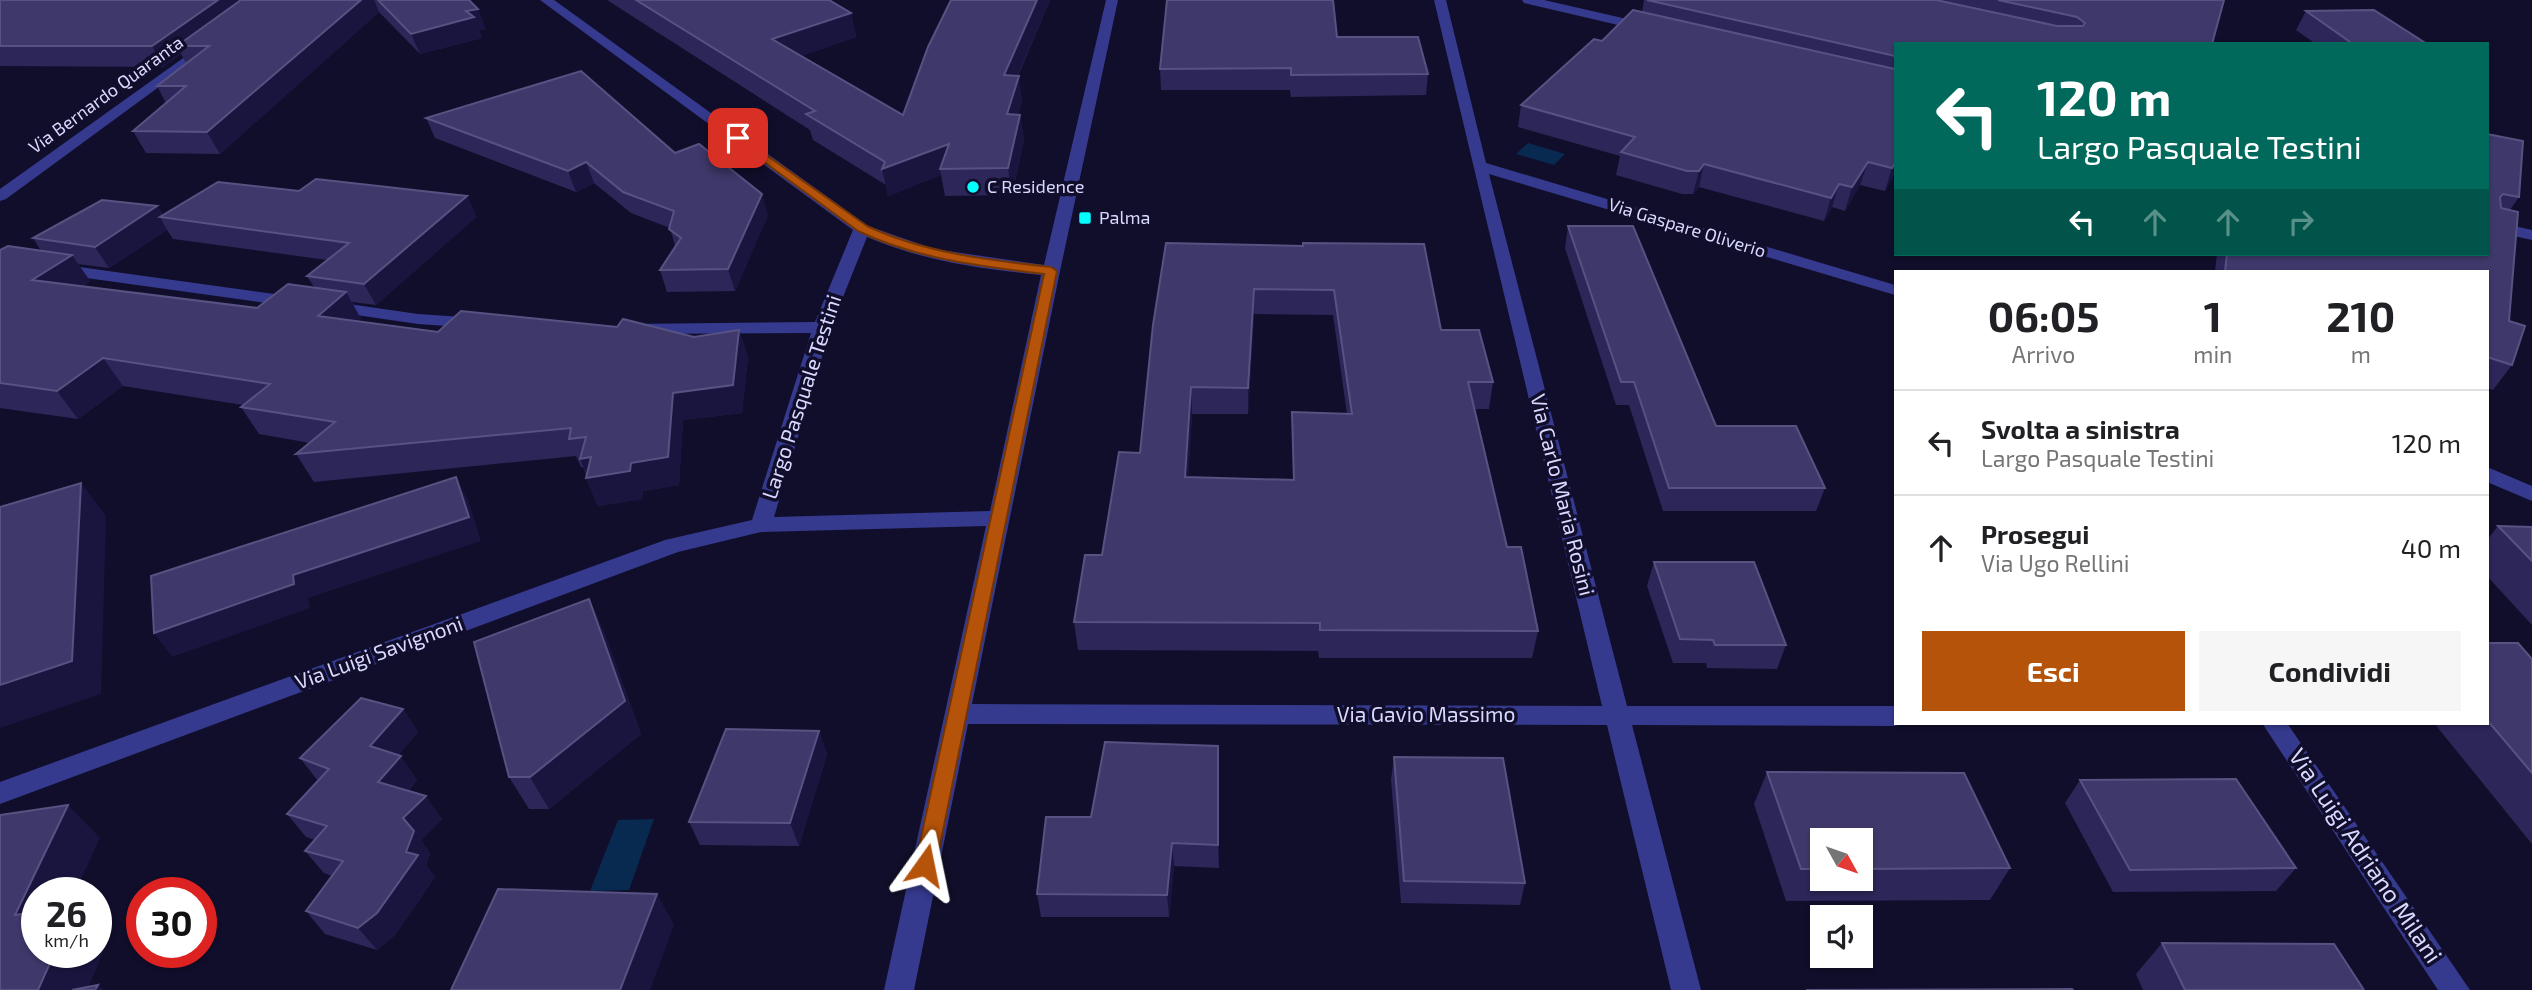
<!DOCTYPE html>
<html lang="it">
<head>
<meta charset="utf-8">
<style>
	body { margin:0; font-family:"Exo 2",sans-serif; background:#f6f6f6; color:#202124; height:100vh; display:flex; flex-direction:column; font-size:26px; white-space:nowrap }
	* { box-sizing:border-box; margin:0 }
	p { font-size:23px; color:#757577 }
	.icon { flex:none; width:38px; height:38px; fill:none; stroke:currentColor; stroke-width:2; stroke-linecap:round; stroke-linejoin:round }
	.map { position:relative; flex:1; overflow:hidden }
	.side { position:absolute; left:1894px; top:270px; width:595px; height:455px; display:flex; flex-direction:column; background:#fff; border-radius:0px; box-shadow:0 2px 5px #0004 }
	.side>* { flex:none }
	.guide { position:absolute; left:1894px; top:42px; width:595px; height:214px; border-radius:0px; box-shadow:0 2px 5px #0004; background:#00695c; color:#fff; overflow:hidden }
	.needle { width:46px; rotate:130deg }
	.controls { position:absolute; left:1810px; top:828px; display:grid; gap:14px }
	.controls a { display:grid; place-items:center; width:63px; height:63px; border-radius:0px; background:#fff; box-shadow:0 2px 5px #0004; font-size:35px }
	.speed { position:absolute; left:21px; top:877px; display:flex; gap:14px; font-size:35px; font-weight:700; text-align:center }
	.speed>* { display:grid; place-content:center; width:91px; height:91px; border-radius:50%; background:#fff; box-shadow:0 2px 5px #0004; line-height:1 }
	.speed small { font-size:18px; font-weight:400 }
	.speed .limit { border:10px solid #d22; background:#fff; color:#111 }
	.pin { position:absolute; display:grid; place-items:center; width:60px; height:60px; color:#fff; margin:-30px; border-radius:14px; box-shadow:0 4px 10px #0006 }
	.me { position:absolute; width:77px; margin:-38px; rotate:12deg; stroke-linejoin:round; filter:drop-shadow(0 0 5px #0008) }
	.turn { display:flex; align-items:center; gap:24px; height:147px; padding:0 28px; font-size:32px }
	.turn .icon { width:91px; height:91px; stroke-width:2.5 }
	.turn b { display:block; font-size:49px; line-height:60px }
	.lanes { display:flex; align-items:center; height:66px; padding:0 28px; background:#0003; justify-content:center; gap:35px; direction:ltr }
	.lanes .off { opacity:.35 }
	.eta { display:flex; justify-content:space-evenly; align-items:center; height:119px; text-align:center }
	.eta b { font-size:42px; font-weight:700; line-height:49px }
	.primary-button { display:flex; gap:14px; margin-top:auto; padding:14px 28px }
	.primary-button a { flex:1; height:80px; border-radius:0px; background:#b45309; color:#fff; font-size:28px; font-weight:700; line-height:80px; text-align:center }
	.primary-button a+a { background:#f6f6f6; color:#202124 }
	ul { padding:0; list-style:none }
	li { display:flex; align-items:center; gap:21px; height:105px; padding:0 28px; border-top:2px solid #e0e0e0 }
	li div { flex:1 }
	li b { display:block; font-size:26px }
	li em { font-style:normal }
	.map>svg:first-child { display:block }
</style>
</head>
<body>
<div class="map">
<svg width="2532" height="990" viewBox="0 0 2532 990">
	<rect width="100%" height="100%" fill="#110e2b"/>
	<g fill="#082950">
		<polygon points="1528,143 1565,154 1554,165 1516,154"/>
		<polygon points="654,819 629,890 590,891 618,820"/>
	</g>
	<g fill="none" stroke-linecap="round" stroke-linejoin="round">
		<g fill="#363a8e" fill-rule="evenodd">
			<path d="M540,0h14l314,226 66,23 110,16 62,-265h12l-58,271 -88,433 630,2 -168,-706h12l40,163 409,122v10l-406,-121 138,532h268v17h9l-9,3 -263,-1 69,265h-30l-64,-265 -639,-1 -54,266h-30l102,-464 -225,6 -83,20 -678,252v-22l665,-242 87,-20 59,-187 -180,1 -9,-5 9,-5 184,-2 38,-92zM867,237c55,24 115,32 174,38l-51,236 -216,6 57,-190z"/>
			<polygon points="1522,0 1544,0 1653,25 1655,28 1648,32 1524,3"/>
			<polygon points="207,41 212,42 212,48 6,199 0,201 0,189"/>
			<polygon points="2487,220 2532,230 2532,240 2487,230"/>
			<polygon points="0,256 296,297 305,302 296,307 0,266"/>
			<polygon points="328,301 418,314 477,318 486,323 477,328 418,324 322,310 319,306"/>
			<polygon points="2487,467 2532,486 2532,501 2487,482"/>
			<polygon points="2262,723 2287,723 2470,990 2438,990"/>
		</g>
	</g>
	<g fill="#2c2659" fill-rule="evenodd">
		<polygon points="0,0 469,0 486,29 479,30 482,38 420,54 379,12 220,154 146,153 133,131 166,103 157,86 186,63 181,54 163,67 0,66"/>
		<polygon points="607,0 829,0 851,13 856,37 801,56 903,115 951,0 1050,0 1018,76 1022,101 1018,115 1020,115 1024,140 1012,195 945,196 941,175 888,196 886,185 813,140 810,130"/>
		<polygon points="1644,0 2224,0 2212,44 1895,44 1895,172 1885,191 1860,185 1845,211 1832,207 1824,221 1699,187 1693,194 1682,194 1616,175 1620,156 1518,127 1521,105 1602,41 1642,12"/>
		<polygon points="2306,11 2427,44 2316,44 2296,30"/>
		<polygon points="1337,37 1428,74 1426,95 1291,97 1290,90 1161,90 1160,69"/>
		<polygon points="426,118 675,153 768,215 735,291 667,292 660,270 675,246 670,228 631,213 594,183 576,192 435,138"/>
		<polygon points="2487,134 2519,197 2510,210 2509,321 2512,365 2493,390 2487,388 2487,271 2215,271 2217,254 2487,254"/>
		<path d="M299,191l168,5 9,21 -100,88 -24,-3 9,17 -3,2 80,11 256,5 45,-7 9,27 -6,56 -59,7 -4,65 -36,6 -1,8 -44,7 -12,-28v-3l-3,-8h-2l-5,-11 -262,26 -18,-28 14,-11 -51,-9 -18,-27 2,-2 -120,-19 -45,33 -78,-11v-158l41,1 -8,-13 124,-32 6,9zM167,230l6,9 154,21 -20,16 7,11 -57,21 -175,-21 8,-6 -12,-17 31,4z"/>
		<polygon points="1568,226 1716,426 1825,488 1816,511 1663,511 1629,405 1616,405 1565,248"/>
		<path d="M1303,246l138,84 52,52 -4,27h-14l32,138 31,84 -6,27h-213l-1,-7 -240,-1 -4,-28 28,-67 38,-102 13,-128zM1254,314l79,1 14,99 -55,-2 1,68 -105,-3 4,-63h56z"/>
		<polygon points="2498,526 2532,527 2532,625 2487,576 2487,540"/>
		<polygon points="1654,562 1786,645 1777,669 1707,668 1706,663 1673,663 1647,586"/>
		<polygon points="589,599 604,632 641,734 549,809 529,809 509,777"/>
		<polygon points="2487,643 2532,659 2532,844 2434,723 2487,723"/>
		<polygon points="403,709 418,732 398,755 417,780 408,791 442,819 421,840 430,854 426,865 435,877 395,935 377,950 325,934 306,911 332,876 324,873 305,851 315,840 306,837 287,814 318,781 300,758"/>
		<polygon points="819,731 827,754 799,846 700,845 689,822"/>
		<polygon points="1394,757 1525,883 1520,905 1401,903 1391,780"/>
		<polygon points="1219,769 1219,868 1174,866 1169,917 1041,917 1037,894 1091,817"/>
		<path d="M1767,772l243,96 -20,32 -204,1 -32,-97zM1822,840h38v38h-38z"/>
		<polygon points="2080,780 2296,868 2276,891 2113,892 2065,803"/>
		<polygon points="2162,943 2364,990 2143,990 2136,974"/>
	</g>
	<g fill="#19153f">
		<polygon points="218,0 256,0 177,46 181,54 163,67 152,46"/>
		<polygon points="361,0 374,0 379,12 220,154 207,132"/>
		<polygon points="1037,0 1050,0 1007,100 1004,75"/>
		<polygon points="478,9 486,29 479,30 482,38 420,54 411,34 466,11"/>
		<polygon points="851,13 856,37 778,64 772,39"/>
		<polygon points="1019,76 1022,101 1010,140 1007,114"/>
		<polygon points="1020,115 1024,140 1012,195 1008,168"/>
		<polygon points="949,144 940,169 941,175 888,196 882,169"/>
		<polygon points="586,162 594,183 576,192 568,171"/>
		<polygon points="1868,162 1860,185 1845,211 1852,187"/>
		<polygon points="1895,163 1895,172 1885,191 1892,168"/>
		<polygon points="1704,164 1699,187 1693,194 1699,171"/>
		<polygon points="1839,184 1832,207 1824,221 1831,198"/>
		<polygon points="762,194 768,215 735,291 728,269"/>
		<polygon points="467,196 476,217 376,305 364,284"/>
		<polygon points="157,206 164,218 160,217 167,230 109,268 95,247"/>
		<polygon points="72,255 90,281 51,307 32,280"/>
		<polygon points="1254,289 1254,314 1248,414 1248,388"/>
		<polygon points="346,292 361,319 333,343 318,316"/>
		<polygon points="739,330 748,357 742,413 683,420 679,485 643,491 642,499 598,506 586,478 588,477 580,459 591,457 631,463 673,393"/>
		<polygon points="103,358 123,386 78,419 57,391"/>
		<polygon points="1191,387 1192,414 1186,504 1185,477"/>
		<polygon points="456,477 468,500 481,541 308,598 310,608 172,657 154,633 293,575"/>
		<polygon points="81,483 106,516 101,694 0,728 0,685"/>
		<polygon points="589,599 604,632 641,734 549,809 530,777"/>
		<polygon points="403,709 418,732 386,769 370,746"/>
		<polygon points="819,731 827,754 799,846 790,823"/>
		<polygon points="1218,746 1219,769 1219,868 1218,845"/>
		<polygon points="401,756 417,780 395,805 378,782"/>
		<polygon points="426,796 442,819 421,840 430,854 426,865 435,877 395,935 377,950 358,928 406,852 403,818"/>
		<polygon points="68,805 100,838 75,892 37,892 37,934 15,915"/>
		<polygon points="1172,843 1174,866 1169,917 1167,895"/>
		<polygon points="657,894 674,925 650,990 620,990"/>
		<polygon points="96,923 110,936 87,990 38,990 55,952 96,952"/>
		<polygon points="98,985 103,990 95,990"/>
	</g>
	<g fill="#3f396b" stroke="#575282" stroke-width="2" fill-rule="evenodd">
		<polygon points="0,0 218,0 152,46 0,46"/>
		<polygon points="241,0 361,0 207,132 133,131 186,86 157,86 209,46 177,46"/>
		<polygon points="378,0 469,0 478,9 466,11 474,17 411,34"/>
		<polygon points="636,0 829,0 851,13 772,39 903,115 928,47 951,0 1037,0 1004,75 1019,76 1007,114 1020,115 1008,168 940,169 949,144 882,169 885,162 806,114 815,111"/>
		<polygon points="1167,0 1333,0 1337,37 1418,37 1428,74 1291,75 1291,68 1160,69"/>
		<polygon points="1647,0 1936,0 2057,26 2083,26 2085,23 2077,17 1998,0 2224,0 2212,44 1895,44 1895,56"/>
		<polygon points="1633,10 1895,69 1895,163 1892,168 1868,162 1852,187 1839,184 1831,198 1704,164 1699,171 1687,171 1621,152 1635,137 1521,105 1594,39 1602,41"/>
		<polygon points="2374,10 2427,44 2353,44 2306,11"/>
		<polygon points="581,71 675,153 699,144 762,194 728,269 660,270 681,238 669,229 674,211 623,192 586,162 568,171 426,118"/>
		<polygon points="2487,134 2523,141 2519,197 2503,194 2500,197 2501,208 2518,212 2509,321 2525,326 2512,365 2487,357 2487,271 2225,271 2227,254 2487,254"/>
		<polygon points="316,179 467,196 364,284 307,276 349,243 160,217 218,182 299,191"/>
		<polygon points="102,200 157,206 95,247 33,238"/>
		<polygon points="1568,226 1633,226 1716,426 1796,426 1825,488 1669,488 1634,382 1621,382"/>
		<path d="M1166,243l137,3v-3l121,1 17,86h38l14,52h-25l39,165h14l17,84 -218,-1v-7l-246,-1 11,-67h17l17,-103 21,1 13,-128zM1254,289l80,1 18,124 -60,-2 2,68 -109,-3 6,-90 57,1z"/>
		<polygon points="8,246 72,255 32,280 257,308 288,284 346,292 318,316 438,332 461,311 617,327 623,319 694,337 739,330 733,385 673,393 668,457 631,463 630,471 586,478 591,457 580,459 586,437 569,439 571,428 296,454 335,422 241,407 270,384 103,358 57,391 0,383 0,250"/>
		<polygon points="456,477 469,517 293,575 294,584 154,633 151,576"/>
		<polygon points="81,483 72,661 0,685 0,507"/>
		<polygon points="2498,526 2532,527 2532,561"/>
		<polygon points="1654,562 1754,562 1786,645 1715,645 1713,640 1680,639"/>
		<polygon points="589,599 625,701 530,777 509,777 474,642"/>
		<polygon points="2487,643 2518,643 2532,659 2532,773 2487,720"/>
		<polygon points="361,698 403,709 370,746 401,756 378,782 426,796 403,818 414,831 406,852 418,855 377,913 358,928 306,911 343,861 305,851 327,826 287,814 329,769 300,758"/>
		<polygon points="726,729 819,731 790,823 689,822"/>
		<polygon points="1105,742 1218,746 1218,845 1172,843 1167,895 1037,894 1046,817 1091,817"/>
		<polygon points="1394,757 1503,758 1525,883 1404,881"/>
		<polygon points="1767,772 1964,773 2010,868 1860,869 1860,840 1822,840 1822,869 1801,869"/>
		<polygon points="2236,779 2296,868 2130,870 2080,780"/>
		<polygon points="68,805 15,915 37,912 37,952 55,952 38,990 0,990 0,815"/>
		<polygon points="498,889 657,894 620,990 451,990"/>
		<polygon points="2162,943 2334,944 2364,990 2185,990"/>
		<polygon points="98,985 95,990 72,990"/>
		<polygon points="2072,989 2073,990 1806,990"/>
	</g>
	<path fill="#b45309" stroke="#753606" stroke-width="2" d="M738,135l129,91c58,27 121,34 184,41l6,4 -121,594 -3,6 -8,3 -7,-3 -3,-6 129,-591c-64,-8 -128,-15 -186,-43l-124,-91 -1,-2z"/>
	<g fill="#04fdff" stroke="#110e2b" stroke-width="2.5">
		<circle cx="973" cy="187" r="7"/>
		<rect x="1078" y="211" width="14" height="14" rx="3.5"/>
	</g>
	<g text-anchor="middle" stroke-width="7" stroke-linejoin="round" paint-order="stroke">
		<g font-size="18" fill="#d9d8ff" stroke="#110e2b">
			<text transform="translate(106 95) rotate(-36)" y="6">Via Bernardo Quaranta</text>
			<text transform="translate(1687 228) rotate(17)" y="6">Via Gaspare Oliverio</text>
		</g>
		<g font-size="18" fill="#d9d8ff" stroke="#110e2b" text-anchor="start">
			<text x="987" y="193">C Residence</text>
			<text x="1099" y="224">Palma</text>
		</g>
		<g font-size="21" fill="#d9d8ff" stroke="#110e2b">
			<text transform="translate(802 397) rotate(-72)" y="7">Largo Pasquale Testini</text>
			<text transform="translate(1562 495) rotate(76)" y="7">Via Carlo Maria Rosini</text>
			<text transform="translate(379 653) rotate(-20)" y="7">Via Luigi Savignoni</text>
			<text x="1426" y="722">Via Gavio Massimo</text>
		</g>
		<g font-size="24" fill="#d9d8ff" stroke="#110e2b">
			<text transform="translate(2365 856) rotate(56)" y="8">Via Luigi Adriano Milani</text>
		</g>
	</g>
</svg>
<div class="controls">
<a><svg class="needle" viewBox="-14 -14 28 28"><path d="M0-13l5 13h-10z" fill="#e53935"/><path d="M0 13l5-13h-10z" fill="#757577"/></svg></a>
<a><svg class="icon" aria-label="sound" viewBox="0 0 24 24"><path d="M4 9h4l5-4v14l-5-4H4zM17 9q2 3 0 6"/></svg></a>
</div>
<div class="speed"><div>26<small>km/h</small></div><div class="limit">30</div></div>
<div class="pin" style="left:738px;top:138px;background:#d93025"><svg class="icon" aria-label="arrive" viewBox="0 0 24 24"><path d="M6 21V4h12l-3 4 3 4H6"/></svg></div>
<svg class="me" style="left:925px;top:865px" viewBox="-20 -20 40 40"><path d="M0-17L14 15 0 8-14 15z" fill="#b45309" stroke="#fff" stroke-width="4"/></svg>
<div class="guide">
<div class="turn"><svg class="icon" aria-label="left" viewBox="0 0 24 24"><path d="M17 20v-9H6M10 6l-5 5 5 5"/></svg><div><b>120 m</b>Largo Pasquale Testini</div></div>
<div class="lanes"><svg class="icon" aria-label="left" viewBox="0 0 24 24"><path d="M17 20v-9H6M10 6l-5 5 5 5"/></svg><svg class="icon off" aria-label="ahead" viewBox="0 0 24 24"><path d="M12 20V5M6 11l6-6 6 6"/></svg><svg class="icon off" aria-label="ahead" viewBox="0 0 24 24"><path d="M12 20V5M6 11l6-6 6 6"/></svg><svg class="icon off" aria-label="right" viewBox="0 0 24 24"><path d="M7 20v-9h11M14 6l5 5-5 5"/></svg></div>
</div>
<section class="side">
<div class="eta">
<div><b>06:05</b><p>Arrivo</p></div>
<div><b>1</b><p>min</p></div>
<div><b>210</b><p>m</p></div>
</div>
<ul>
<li><svg class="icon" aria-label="left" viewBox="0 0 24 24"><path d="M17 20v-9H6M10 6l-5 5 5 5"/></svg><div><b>Svolta a sinistra</b><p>Largo Pasquale Testini</p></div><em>120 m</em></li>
<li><svg class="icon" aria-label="ahead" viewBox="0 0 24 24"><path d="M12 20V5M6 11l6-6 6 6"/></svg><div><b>Prosegui</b><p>Via Ugo Rellini</p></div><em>40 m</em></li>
</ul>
<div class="primary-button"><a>Esci</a><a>Condividi</a></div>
</section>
</div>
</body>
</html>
